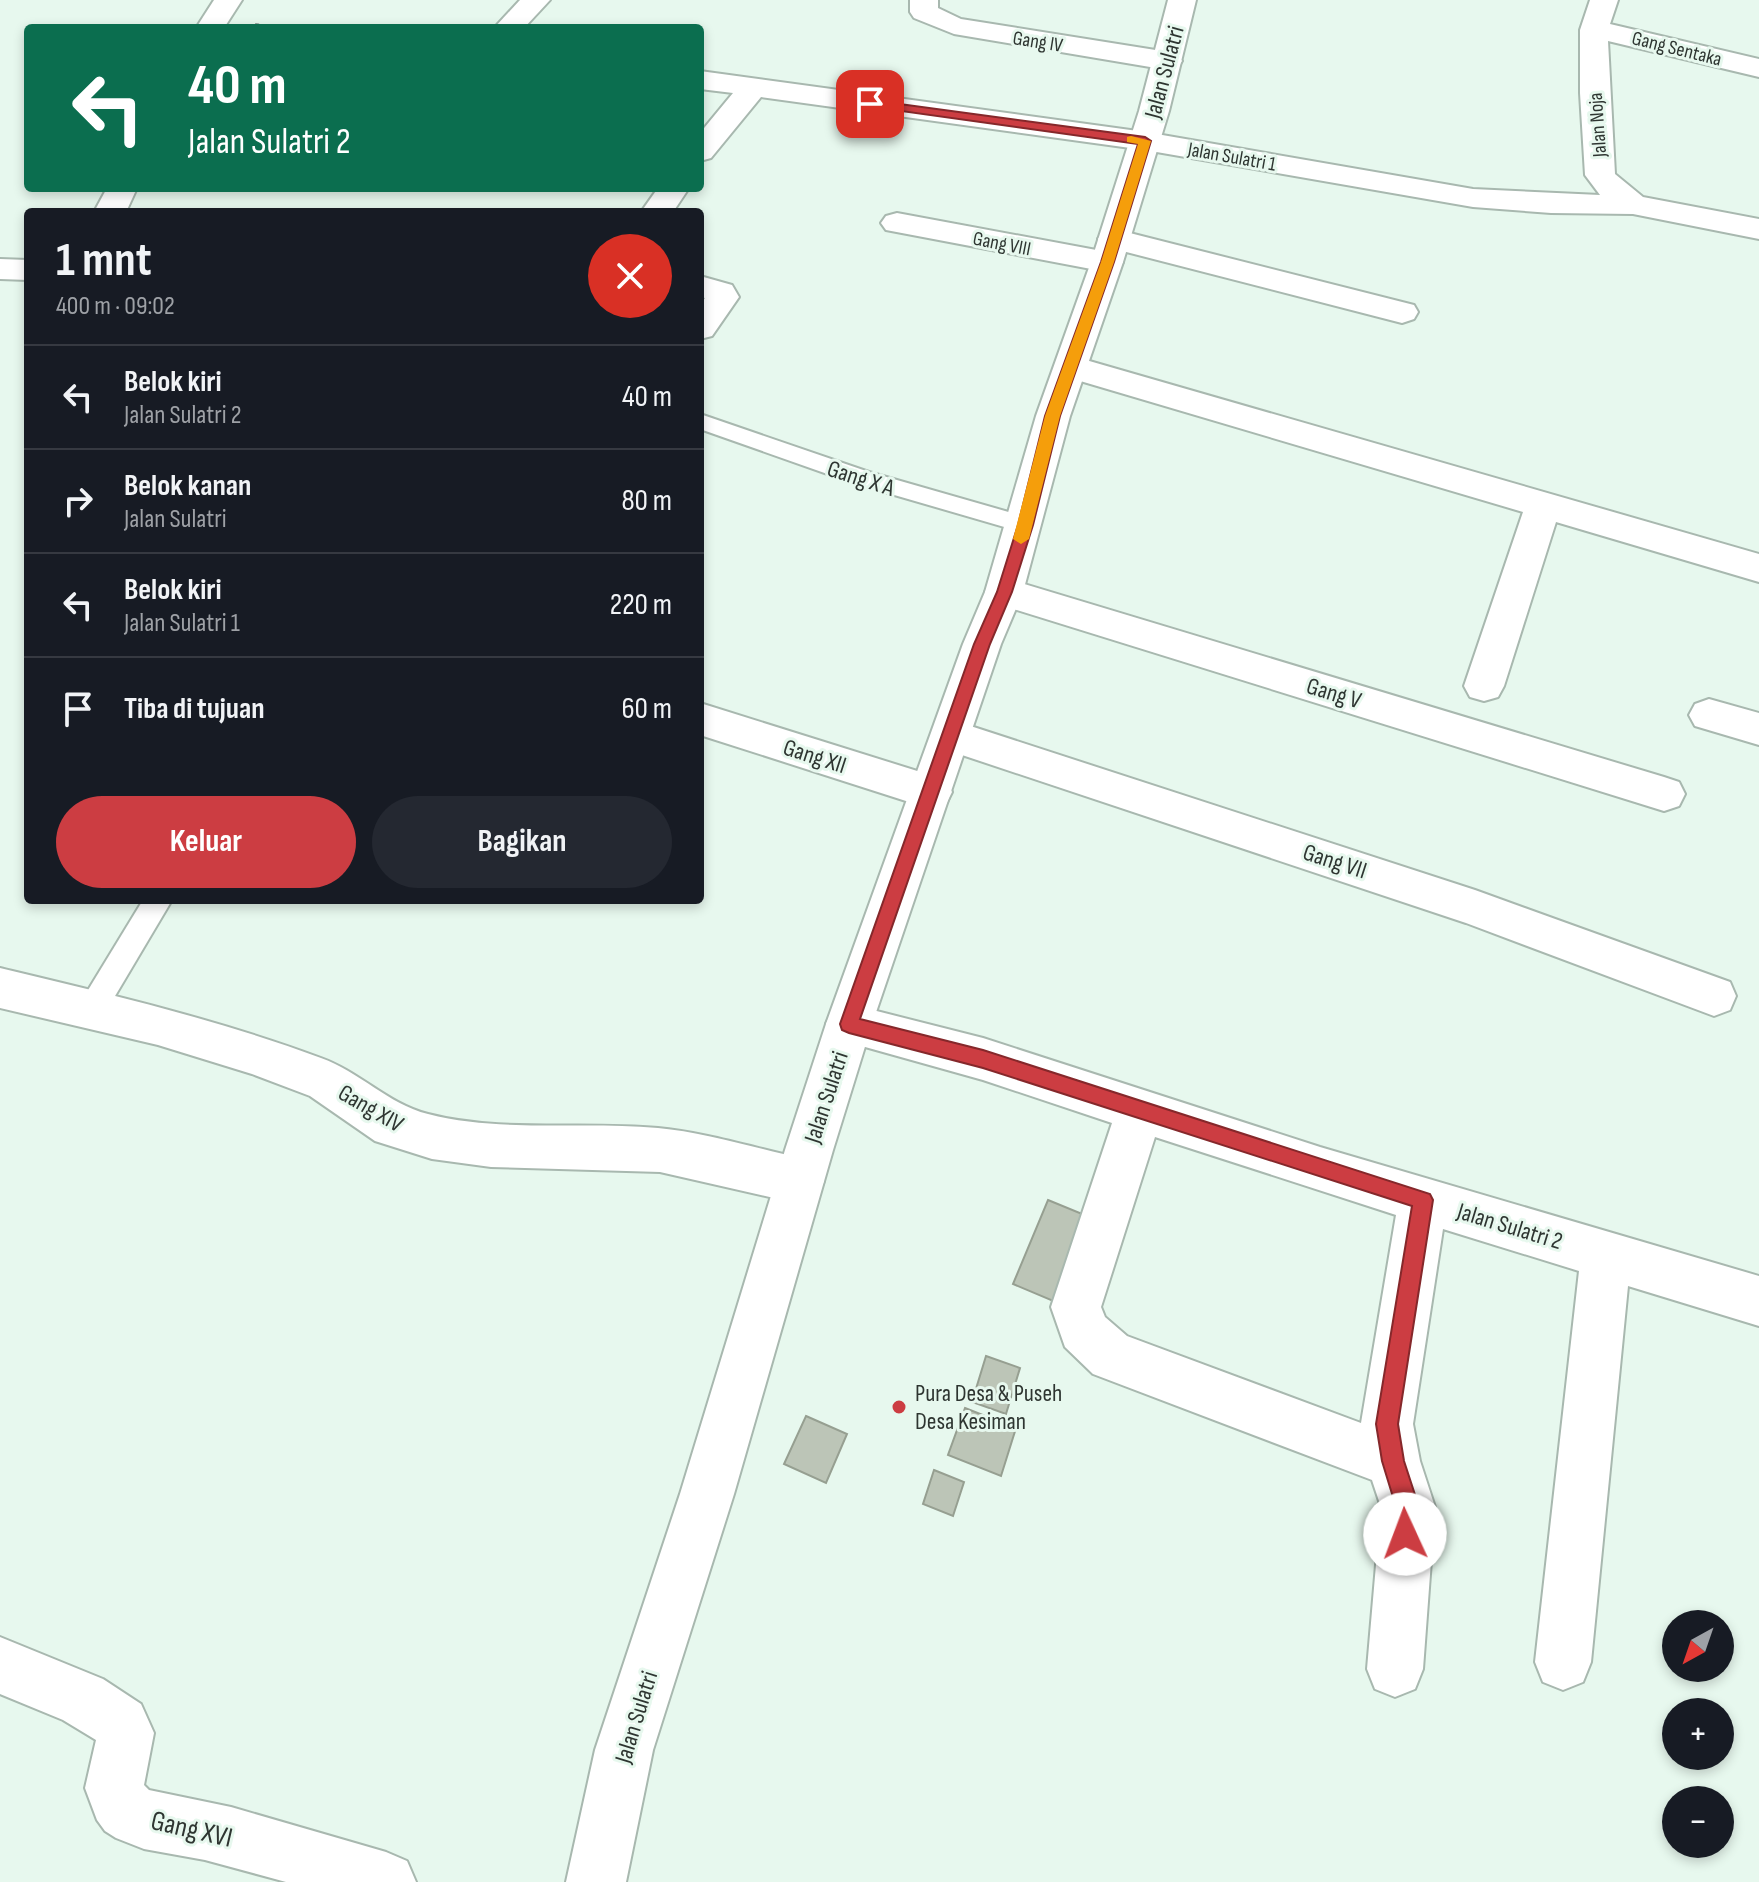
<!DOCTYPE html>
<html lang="id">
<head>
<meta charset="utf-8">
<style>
	body { margin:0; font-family:"Sofia Sans Condensed",sans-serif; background:#242831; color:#f1f3f6; height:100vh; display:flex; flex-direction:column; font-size:30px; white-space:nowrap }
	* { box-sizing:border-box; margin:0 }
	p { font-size:26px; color:#9ea1a6 }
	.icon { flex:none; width:44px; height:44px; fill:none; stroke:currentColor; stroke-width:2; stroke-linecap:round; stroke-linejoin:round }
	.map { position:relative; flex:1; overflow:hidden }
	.sheet { position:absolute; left:24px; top:208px; width:680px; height:696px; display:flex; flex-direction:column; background:#171b24; border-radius:8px; box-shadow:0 4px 12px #0003 }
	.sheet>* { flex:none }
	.top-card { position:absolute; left:24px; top:24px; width:680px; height:168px; border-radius:8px; box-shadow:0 4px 12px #0003; background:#0b6e4f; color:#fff; overflow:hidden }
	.needle { width:52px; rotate:220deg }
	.buttons { position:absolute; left:1662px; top:1610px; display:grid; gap:16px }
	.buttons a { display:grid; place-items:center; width:72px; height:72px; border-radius:50%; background:#171b24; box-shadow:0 4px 12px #0003; font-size:40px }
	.pin { position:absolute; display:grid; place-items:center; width:68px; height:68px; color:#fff; margin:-34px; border-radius:16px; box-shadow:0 4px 12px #0006 }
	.me { position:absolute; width:88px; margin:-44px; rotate:358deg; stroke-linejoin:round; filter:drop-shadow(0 0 6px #0008) }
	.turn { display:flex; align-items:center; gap:28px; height:168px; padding:0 32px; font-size:36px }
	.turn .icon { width:104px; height:104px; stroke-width:2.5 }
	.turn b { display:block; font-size:56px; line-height:68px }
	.round { display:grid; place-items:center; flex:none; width:84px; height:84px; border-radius:42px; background:#242831 }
	.headline { display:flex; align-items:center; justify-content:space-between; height:136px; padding:0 32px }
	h1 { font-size:48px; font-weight:700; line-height:60px }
	.primary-button { display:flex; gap:16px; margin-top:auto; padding:16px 32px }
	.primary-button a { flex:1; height:92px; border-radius:48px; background:#cc3d42; color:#fff; font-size:32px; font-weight:700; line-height:92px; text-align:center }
	.primary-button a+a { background:#242831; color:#f1f3f6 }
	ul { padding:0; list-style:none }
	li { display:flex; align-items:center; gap:24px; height:104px; padding:0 32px; border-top:2px solid #363941 }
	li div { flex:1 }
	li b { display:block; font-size:30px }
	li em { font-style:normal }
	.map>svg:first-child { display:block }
</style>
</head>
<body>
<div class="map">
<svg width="1759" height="1882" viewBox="0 0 1759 1882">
	<rect width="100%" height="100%" fill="#e7f8ee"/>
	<g fill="#bcc5b7" stroke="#969f91" stroke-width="2">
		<polygon points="1048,1200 1092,1218 1058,1303 1013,1284"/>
		<polygon points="986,1356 1020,1368 1006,1414 972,1402"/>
		<polygon points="965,1408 1016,1428 1001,1476 948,1455"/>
		<polygon points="806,1416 847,1434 826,1483 784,1464"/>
		<polygon points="934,1470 964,1482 953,1516 923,1504"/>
	</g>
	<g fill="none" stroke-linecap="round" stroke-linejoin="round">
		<g stroke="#a8b8af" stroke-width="4">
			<g id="service">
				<polygon points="700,414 869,472 1033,519 1037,525 1033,531 1025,533 853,483 700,429"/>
				<polygon points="143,900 172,900 102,1018 92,1022 82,1018 78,1009 82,1000"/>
			</g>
		</g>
		<g stroke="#a8b8af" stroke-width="4">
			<g id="minor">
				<polygon points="214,0 242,0 224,28 196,28"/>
				<polygon points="520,0 550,0 524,28 494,28"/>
				<polygon points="910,0 938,0 938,8 961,19 1168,52 1178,55 1182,61 1178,67 1168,70 954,34 914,18 910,12"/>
				<polygon points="1590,0 1618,0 1610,24 1759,59 1759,77 1608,41 1615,174 1643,197 1759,219 1759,239 1633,214 1551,213 1473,207 1145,150 761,97 711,158 700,161 700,133 733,93 700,89 700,71 1145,132 1473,189 1600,195 1585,175 1580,93 1580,30"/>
				<polygon points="107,188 137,188 126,212 94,212"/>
				<polygon points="658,188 689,188 673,212 641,212"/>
				<polygon points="897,213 1107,252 1118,255 1123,262 1118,269 1107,272 886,230 881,223 886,216"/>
				<polygon points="1114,229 1414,305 1418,312 1414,319 1402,323 1103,246 1098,239 1103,232"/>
				<polygon points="0,259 28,260 28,280 0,279"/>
				<polygon points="700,276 732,285 739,297 712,336 700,339 700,305 705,298 700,297"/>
				<polygon points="1072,356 1759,554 1759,582 1556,522 1504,686 1498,697 1484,701 1470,697 1464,686 1523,512 1060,375 1055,367 1060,359"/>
				<polygon points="1004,578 1664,777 1679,782 1685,794 1679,806 1664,811 991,602 985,592 991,582"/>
				<polygon points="1709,699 1759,713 1759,745 1695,726 1689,715 1695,704"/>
				<polygon points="700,703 946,780 952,792 946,804 931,809 700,735"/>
				<polygon points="952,720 1475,890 1730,982 1736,996 1730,1010 1714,1016 1466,923 938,747 932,736 938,725"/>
				<path d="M0,968c109,26 216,51 321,90 39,14 67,46 107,56 74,19 154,7 230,14 45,4 97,20 142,30l17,7 7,16 -7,16 -17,7 -140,-32 -169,-5 -59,-8 -57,-18 -65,-45 -58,-22 -94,-29 -158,-37z"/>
				<path d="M849,1004l134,34 337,109 439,129v50l-131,-40 -37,376 -8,20 -20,8 -20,-8 -8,-20 44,-391 -136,-42 -30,195 7,37 15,46 -12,162 -8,20 -20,8 -20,-8 -8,-20 14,-162 -9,-27 -279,-106 -28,-27 -14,-40 61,-184 -129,-43 -150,-42 -7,-14 7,-14zM1155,1137l241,78 -35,208 -234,-87 -22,-19 -4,-10z"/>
				<polygon points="0,1637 103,1679 141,1704 154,1733 144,1785 149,1790 231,1807 386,1852 407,1861 416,1882 286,1882 205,1860 144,1849 116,1838 105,1831 97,1820 85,1788 96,1740 63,1720 0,1694"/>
			</g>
		</g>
		<g stroke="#a8b8af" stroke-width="4">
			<polygon id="secondary" points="1168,0 1196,0 1169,111 1123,262 1070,416 1023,592 1001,644 872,1024 833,1150 734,1494 653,1750 626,1882 566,1882 595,1750 680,1494 785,1150 826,1024 963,644 985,592 1036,416 1091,262 1139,111"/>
		</g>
		<polyline stroke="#89948e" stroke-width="4" stroke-dasharray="4 3" stroke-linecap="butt" points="255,25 278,28"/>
		<use href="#service" fill="#fff" fill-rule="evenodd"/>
		<use href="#minor" fill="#fff" fill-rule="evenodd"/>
		<use href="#secondary" fill="#fff" fill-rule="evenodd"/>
	</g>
	<polygon fill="#cc3d42" stroke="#85282b" stroke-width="2" points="870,100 1145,137 1151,141 1114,262 1060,416 1033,525 1012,592 990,644 860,1019 983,1050 1430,1194 1433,1200 1398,1424 1404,1461 1419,1507 1413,1542 1405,1545 1397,1542 1394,1534 1396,1507 1382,1461 1376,1424 1412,1206 983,1068 849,1033 842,1030 840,1024 974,644 997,592 1018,525 1045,416 1101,262 1138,144 865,106 865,101"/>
	<polygon fill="#f59e0b" points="1131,136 1151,141 1114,262 1060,416 1029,539 1021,544 1013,539 1045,416 1101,262 1138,144 1127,142 1127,137"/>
	<circle fill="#cc3d42" stroke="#e7f8ee" stroke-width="3" cx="899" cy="1407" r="8"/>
	<g text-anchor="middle" stroke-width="6" stroke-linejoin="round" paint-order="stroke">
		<g font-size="20" fill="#2e3531" stroke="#e7f8ee">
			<text transform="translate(1038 41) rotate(9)" y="7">Gang IV</text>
			<text transform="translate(1677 48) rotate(14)" y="7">Gang Sentaka</text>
			<text transform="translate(1597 125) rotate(-94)" y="7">Jalan Noja</text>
			<text transform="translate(1232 156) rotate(10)" y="7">Jalan Sulatri 1</text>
			<text transform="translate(1002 243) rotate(11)" y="7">Gang VIII</text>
		</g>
		<g font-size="24" fill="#2e3531" stroke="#e7f8ee">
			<text transform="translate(1164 72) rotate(-75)" y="8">Jalan Sulatri</text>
			<text transform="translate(861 478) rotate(18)" y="8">Gang X A</text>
			<text transform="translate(1334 693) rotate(17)" y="8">Gang V</text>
			<text transform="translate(815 756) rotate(18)" y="8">Gang XII</text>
			<text transform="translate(1335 861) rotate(18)" y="8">Gang VII</text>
			<text transform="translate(826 1097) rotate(-72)" y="8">Jalan Sulatri</text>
			<text transform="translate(371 1108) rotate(30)" y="8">Gang XIV</text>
			<text transform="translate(1510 1226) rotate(17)" y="8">Jalan Sulatri 2</text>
			<text transform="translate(636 1717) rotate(-73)" y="8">Jalan Sulatri</text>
		</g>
		<g font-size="24" fill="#2e3531" stroke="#e7f8ee" text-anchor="start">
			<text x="915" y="1401">Pura Desa &amp; Puseh<tspan x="915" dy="28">Desa Kesiman</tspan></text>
		</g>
		<g font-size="28" fill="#2e3531" stroke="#e7f8ee">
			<text transform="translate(192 1828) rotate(13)" y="10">Gang XVI</text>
		</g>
	</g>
</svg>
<div class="buttons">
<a><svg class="needle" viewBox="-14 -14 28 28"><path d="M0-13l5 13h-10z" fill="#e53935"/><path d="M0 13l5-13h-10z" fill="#9ea1a6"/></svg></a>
<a>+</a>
<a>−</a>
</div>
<div class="pin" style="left:870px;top:104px;background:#d93025"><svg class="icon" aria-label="arrive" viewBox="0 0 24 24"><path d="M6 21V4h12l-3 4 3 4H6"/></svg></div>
<svg class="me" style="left:1405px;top:1534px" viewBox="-20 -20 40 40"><circle r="19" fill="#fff"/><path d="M0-13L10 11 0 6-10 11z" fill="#cc3d42"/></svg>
<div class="top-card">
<div class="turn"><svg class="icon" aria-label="left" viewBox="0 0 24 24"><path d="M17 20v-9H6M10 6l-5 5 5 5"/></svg><div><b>40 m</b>Jalan Sulatri 2</div></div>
</div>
<section class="sheet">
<div class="headline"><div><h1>1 mnt</h1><p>400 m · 09:02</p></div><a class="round" style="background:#d93025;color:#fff"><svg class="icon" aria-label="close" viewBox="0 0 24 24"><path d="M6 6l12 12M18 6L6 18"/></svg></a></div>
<ul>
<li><svg class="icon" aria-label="left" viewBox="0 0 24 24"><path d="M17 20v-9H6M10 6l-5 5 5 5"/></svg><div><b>Belok kiri</b><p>Jalan Sulatri 2</p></div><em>40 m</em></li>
<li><svg class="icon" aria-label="right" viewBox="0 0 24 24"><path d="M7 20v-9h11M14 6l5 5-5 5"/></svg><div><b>Belok kanan</b><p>Jalan Sulatri</p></div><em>80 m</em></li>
<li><svg class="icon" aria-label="left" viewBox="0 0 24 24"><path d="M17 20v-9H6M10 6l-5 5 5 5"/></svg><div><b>Belok kiri</b><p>Jalan Sulatri 1</p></div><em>220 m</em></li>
<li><svg class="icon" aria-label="arrive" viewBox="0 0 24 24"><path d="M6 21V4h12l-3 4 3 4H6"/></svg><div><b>Tiba di tujuan</b></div><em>60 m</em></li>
</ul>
<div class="primary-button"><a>Keluar</a><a>Bagikan</a></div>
</section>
</div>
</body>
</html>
